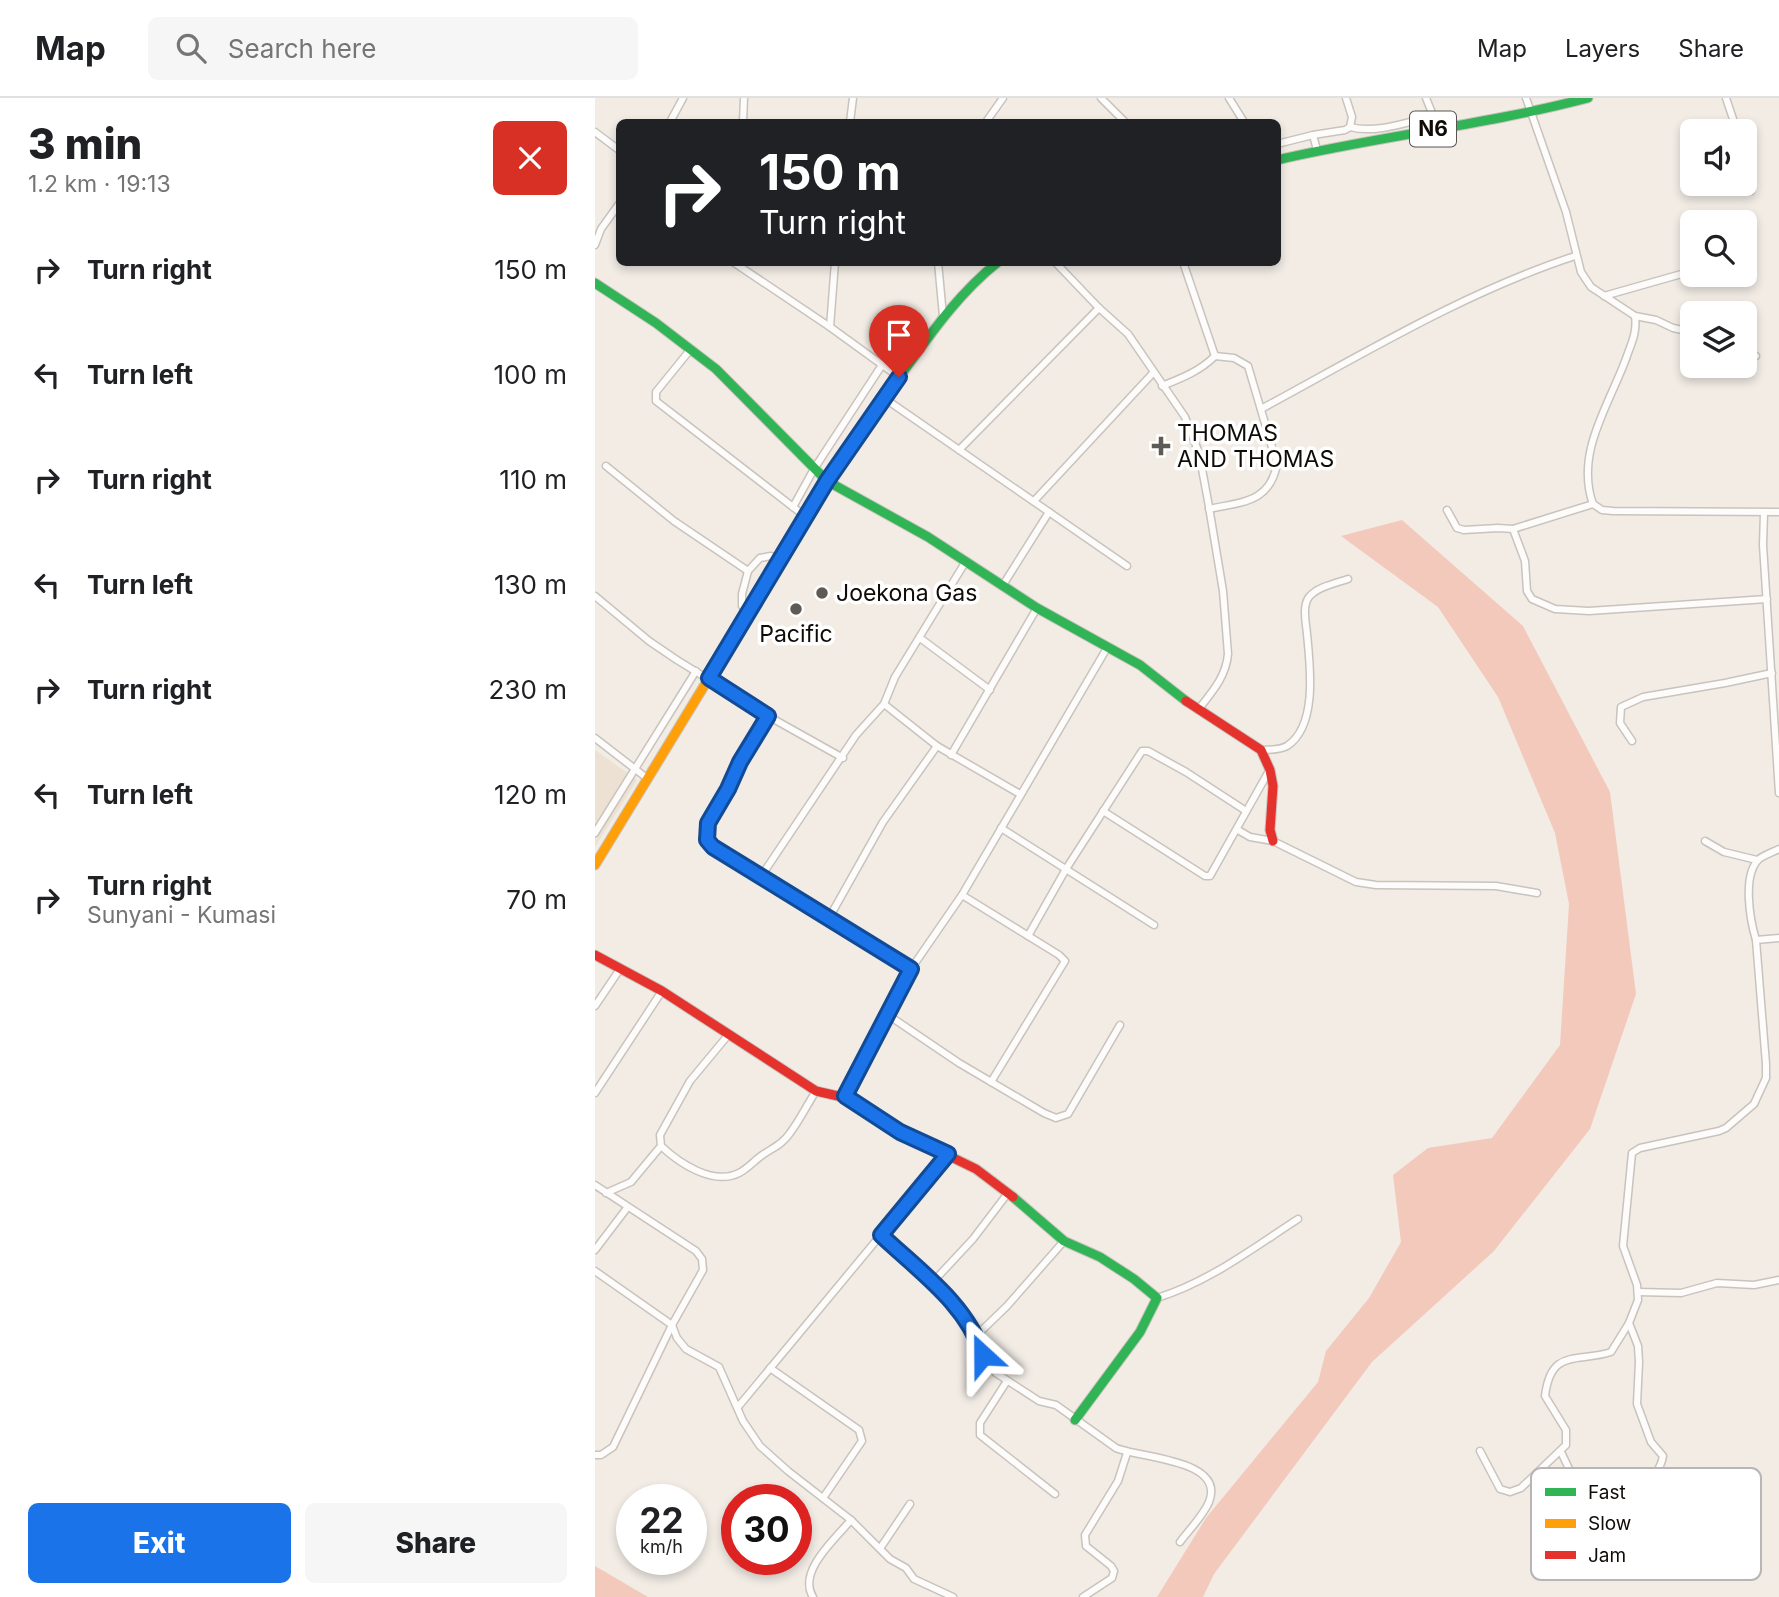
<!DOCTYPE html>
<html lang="en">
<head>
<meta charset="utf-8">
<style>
	body { margin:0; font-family:Inter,sans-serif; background:#f6f6f6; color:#202124; height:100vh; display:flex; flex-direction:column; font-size:26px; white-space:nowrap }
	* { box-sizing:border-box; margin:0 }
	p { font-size:23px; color:#757577 }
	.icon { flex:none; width:38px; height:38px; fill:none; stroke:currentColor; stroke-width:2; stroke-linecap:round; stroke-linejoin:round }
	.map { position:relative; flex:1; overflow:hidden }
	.drawer { display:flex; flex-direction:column; background:#fff; width:595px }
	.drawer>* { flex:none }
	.guide { position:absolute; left:21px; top:21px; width:665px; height:147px; border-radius:10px; box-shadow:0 4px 10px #0003; background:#202124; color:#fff; overflow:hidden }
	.fabs { position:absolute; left:1085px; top:21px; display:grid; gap:14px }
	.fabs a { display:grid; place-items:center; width:77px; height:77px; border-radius:10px; background:#fff; box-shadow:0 4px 10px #0003; font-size:35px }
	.speed { position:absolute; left:21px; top:1386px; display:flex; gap:14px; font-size:35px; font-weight:700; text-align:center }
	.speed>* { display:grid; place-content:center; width:91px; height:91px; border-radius:50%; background:#fff; box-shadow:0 4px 10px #0003; line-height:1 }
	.speed small { font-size:18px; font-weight:400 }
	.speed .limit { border:10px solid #d22; background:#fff; color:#111 }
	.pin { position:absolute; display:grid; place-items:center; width:60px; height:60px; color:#fff; margin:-72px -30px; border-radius:50% 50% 50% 0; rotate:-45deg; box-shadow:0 0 7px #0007 }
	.pin .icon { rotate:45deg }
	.me { position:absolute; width:77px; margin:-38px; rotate:336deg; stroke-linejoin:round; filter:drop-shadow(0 0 5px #0008) }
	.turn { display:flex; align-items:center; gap:24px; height:147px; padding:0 28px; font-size:32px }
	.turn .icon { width:91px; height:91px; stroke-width:2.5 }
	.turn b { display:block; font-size:49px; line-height:60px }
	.round { display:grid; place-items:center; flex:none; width:74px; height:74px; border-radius:10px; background:#f6f6f6 }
	.summary { display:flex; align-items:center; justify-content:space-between; height:119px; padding:0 28px }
	h1 { font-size:42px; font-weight:800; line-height:52px }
	.button { display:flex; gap:14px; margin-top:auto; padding:14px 28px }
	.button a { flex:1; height:80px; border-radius:10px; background:#1a73e8; color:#fff; font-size:28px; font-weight:800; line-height:80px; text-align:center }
	.button a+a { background:#f6f6f6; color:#202124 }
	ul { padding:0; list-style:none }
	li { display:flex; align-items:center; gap:21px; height:105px; padding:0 28px }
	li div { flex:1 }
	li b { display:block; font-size:26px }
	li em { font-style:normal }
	header { display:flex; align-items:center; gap:42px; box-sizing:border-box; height:98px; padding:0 35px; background:#fff; border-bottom:2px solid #e0e0e0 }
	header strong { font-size:33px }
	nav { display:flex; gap:38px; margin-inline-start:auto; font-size:24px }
	.search { width:490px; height:63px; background:#f6f6f6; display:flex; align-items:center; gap:18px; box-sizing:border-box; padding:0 24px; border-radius:10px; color:#757577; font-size:26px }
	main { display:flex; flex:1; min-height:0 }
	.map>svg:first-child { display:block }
</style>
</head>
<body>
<header>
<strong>Map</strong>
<div class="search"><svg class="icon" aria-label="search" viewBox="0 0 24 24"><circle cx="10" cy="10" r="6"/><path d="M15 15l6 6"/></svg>Search here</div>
<nav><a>Map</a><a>Layers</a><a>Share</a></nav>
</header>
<main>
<section class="drawer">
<div class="summary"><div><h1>3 min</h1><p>1.2 km · 19:13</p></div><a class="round" style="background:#d93025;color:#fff"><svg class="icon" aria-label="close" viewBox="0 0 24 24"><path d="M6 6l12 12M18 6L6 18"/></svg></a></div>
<ul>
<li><svg class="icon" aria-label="right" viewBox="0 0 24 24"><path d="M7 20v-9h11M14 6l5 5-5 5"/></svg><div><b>Turn right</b></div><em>150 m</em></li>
<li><svg class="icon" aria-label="left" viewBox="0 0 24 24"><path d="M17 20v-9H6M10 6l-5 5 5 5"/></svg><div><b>Turn left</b></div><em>100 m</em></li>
<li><svg class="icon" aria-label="right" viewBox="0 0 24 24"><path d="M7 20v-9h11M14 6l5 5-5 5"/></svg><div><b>Turn right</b></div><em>110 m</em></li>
<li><svg class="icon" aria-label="left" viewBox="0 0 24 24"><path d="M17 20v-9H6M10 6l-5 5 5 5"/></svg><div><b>Turn left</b></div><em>130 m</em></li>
<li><svg class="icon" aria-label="right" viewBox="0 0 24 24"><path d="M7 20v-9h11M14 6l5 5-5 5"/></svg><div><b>Turn right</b></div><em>230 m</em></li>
<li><svg class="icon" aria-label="left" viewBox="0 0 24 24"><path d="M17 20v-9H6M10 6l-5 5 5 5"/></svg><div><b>Turn left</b></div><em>120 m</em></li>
<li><svg class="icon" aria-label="right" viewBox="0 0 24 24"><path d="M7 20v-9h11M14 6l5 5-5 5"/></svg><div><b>Turn right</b><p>Sunyani - Kumasi</p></div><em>70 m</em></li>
</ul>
<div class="button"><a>Exit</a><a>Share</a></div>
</section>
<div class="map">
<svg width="1184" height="1499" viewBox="0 0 1184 1499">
	<rect width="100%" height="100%" fill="#f2ece5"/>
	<polygon fill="#ece1d3" points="0,652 42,682 0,749"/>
	<g fill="#f3c9bc">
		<polygon points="807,422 928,528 1015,694 1041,896 995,1031 899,1153 777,1264 619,1476 608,1499 562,1499 611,1420 723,1284 731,1253 774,1200 806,1144 798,1077 833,1050 897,1040 965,947 974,806 960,735 903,599 843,509 746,438"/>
		<polygon points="0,1468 53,1499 0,1499"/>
	</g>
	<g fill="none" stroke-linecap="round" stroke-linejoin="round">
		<g stroke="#c8c3bd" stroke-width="9">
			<g id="street">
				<polyline points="506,0 530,24"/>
				<polyline points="634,0 649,24"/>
				<polyline points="831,0 843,30"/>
				<polyline points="931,0 971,114 986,174 996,189 1040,218 1061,222 1078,230 1097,234"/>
				<polyline points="1131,0 1142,33"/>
				<polyline points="75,24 88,0"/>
				<polyline points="148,24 149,0"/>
				<polyline points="255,24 258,0"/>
				<polyline points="391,24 408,0"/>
				<path d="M755,29c26,7 57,-5 83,-11"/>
				<polyline points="0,34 24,52"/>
				<polyline points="718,37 750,32 755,29 757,19 751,0"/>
				<polyline points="682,46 718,37 722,52"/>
				<polyline points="1150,61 1156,93"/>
				<polyline points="0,147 6,131 24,106"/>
				<polyline points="138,164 235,229 304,279"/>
				<polyline points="343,164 348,218"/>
				<path d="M460,164l44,46 29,26 57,83 14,36 9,48 15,90 5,63c-2,23 -16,38 -30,56"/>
				<polyline points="588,164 620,258"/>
				<polyline points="1009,198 1090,175"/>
				<polyline points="235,229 240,164"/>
				<polyline points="1150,251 1161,258"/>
				<polyline points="95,252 61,294 61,303 211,419"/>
				<path d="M567,288c20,-8 38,-15 53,-30"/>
				<polyline points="289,300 532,468"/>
				<path d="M666,311c102,-55 204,-117 314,-153"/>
				<polyline points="364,352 504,210"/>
				<polyline points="11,368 79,423 153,473 165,460 176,458 185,461"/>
				<polyline points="439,403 558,275"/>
				<polyline points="998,406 1007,412 1018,413 1184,414"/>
				<polyline points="198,409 219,371 287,267"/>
				<path d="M614,411c32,-7 61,-6 68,-45l-29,-98 -14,-8 -19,-2"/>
				<path d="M852,412l10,18 7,2 34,-2 15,1 80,-25c-19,-53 19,-103 35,-151 5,-13 9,-23 7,-37"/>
				<polyline points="1169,415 1168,447 1184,695"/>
				<polyline points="918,431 930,463 932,493 937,501 960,511 994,513 1172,501"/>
				<polyline points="408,487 454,414"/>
				<polyline points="0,498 54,543 82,562 173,618 248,660"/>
				<polyline points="153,515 147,508 147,496 153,473"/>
				<polyline points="325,540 395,592"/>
				<polyline points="289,606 342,648 425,696"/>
				<polyline points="173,618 145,664 133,691 113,725 112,742 118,749 316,871"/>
				<polyline points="0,640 53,681"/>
				<polyline points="1037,643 1025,625 1026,609 1048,599 1130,585 1177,575"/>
				<path d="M666,652c8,0 19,0 26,-4 31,-20 23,-81 20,-112 -1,-11 -5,-28 2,-37 8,-10 27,-14 39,-18"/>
				<polyline points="356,657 442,510"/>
				<polyline points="508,713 610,778 615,778 674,673"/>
				<polyline points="406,730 559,827"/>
				<polyline points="643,732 655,739 678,743 761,784 781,787 901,788 942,795"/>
				<polyline points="0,735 101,573"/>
				<polyline points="1110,743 1129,754 1162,762"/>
				<polyline points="167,777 261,637 289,606 300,579 371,463"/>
				<polyline points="367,797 464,857 470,863 396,984"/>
				<polyline points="234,820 288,724 342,648"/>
				<polyline points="433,838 471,771 547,653 553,653 591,674 651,713"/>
				<path d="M1161,842c-6,-20 -14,-65 3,-81 5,-4 14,-7 20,-10"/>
				<polyline points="0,908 25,871"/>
				<polyline points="293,917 364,965 449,1015 461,1020 473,1016 525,927"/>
				<path d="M134,936l-39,47 -30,54 1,11c18,17 52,40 78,27 8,-4 15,-12 22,-17 11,-8 21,-11 29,-23 10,-13 17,-28 26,-42"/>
				<polyline points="0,995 67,893"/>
				<polyline points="250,998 316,871 367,797 512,550"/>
				<polyline points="0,1087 101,1153 107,1161 108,1172 77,1227 18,1349 6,1357 0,1357"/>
				<polyline points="11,1095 36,1084 66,1048"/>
				<path d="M286,1137l77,73 17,25 14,32 7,8 43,28 17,4 60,43c23,10 110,11 93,54 -6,14 -20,28 -29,40"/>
				<polyline points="0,1152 32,1110"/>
				<polyline points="0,1173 77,1227 82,1240 91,1251 124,1269 148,1323 165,1348 193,1373 256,1422 295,1461 311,1470 319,1481 358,1499"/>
				<polyline points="337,1185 378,1141 413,1095"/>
				<polyline points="1043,1194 1086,1195 1122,1185 1159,1187 1184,1182"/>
				<path d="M562,1200c52,-16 96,-50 141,-79"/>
				<polyline points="381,1238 412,1208 469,1143"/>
				<polyline points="175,1270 264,1332 267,1343 228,1400"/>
				<polyline points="412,1283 385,1325 385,1337 460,1396"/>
				<polyline points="143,1309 353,1056"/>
				<path d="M885,1353l20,38 10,3 11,-4 45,-43v-15l-21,-34c6,-48 31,-33 66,-44l18,-29 9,-23 -1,-15 -14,-39 9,-93 8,-5 79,-17 7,-3 28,-24 12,-26v-14l-10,-124 23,-2"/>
				<polyline points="966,1354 988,1400 989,1448 1003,1464"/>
				<path d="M986,1392c30,-5 75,5 82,-34l-12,-14 -14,-38 2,-42 -1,-16 -9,-23"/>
				<polyline points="286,1449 315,1406"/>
				<path d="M218,1499c-16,-25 22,-58 38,-77"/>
				<polyline points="488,1499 517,1480 519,1473 516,1468 491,1448 490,1437 523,1383 532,1355"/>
			</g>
		</g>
		<g stroke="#c8c3bd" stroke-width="11">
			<g id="fast">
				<path d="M682,62c103,-24 208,-35 311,-62"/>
				<polyline points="0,185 61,225 121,271 232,383 333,439 442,510 545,567 591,603"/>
				<path d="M212,419c30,-50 62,-97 96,-145 29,-40 56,-79 95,-110"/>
				<polyline points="418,1099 469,1143 505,1159 539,1181 562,1200 545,1234 480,1322"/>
			</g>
		</g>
		<g stroke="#c8c3bd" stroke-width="11">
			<polyline id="slow" points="0,767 212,419"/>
		</g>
		<g stroke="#c8c3bd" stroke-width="11">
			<g id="jam">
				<polyline points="591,603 666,652 675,672 678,688 675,732 678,743"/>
				<polyline points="0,857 67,893 221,993 256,1001 305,1034 381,1071 418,1099"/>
			</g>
		</g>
		<use href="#street" stroke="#fdfcfb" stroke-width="6"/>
		<use href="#fast" stroke="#30b455" stroke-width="9"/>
		<use href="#slow" stroke="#ff9f0a" stroke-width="9"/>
		<use href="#jam" stroke="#e5322d" stroke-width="9"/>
	</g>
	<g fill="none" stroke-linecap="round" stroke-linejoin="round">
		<g stroke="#114b97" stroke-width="18">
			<path id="route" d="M304,279l-72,104 -118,197 59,38 -28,46 -12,27 -20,34 -1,17 6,7 198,122 -66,127 55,36 48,22 -67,81c38,36 86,69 102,120"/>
		</g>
		<use href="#route" stroke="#1a73e8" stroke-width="12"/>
	</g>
	<g fill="#5e5a55" stroke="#fff" stroke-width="2.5">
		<path d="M562.5 337.5h7v7h7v7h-7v7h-7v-7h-7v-7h7z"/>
		<circle cx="227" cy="495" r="7"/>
		<circle cx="201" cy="511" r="7"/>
	</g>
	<g text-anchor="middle" stroke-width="7" stroke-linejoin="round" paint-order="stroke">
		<rect fill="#fff" stroke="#575451" stroke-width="2" x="815" y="13.5" width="46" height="35" rx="5"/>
		<g font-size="21" font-weight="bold" fill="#0f0b07">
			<text x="838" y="38">N6</text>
		</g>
		<g font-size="23" fill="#0f0b07" stroke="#fff" text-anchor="start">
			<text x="582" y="343">THOMAS<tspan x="582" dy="26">AND THOMAS</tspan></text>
			<text x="241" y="503">Joekona Gas</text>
			<text x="201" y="544" text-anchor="middle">Pacific</text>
		</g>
	</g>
	<rect x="936" y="1370" width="230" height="112" rx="10" fill="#fff" stroke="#b7b6b5" stroke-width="2"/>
	<rect x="950" y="1390" width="31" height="8" fill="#30b455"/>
	<rect x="950" y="1421" width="31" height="9" fill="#ff9f0a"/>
	<rect x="950" y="1453" width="31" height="8" fill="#e5322d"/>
	<g font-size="19" fill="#0f0b07">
		<text x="993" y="1401">Fast</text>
		<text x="993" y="1432">Slow</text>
		<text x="993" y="1464">Jam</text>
	</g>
</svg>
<div class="fabs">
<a><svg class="icon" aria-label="sound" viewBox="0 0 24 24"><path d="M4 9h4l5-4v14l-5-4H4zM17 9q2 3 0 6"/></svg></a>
<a><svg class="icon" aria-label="search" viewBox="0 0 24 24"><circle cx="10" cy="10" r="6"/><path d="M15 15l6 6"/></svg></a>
<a><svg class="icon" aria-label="layers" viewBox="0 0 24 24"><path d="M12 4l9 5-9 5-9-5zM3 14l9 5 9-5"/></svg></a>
</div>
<div class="speed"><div>22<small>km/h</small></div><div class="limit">30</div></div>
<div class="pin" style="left:304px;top:279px;background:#d93025"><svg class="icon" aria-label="arrive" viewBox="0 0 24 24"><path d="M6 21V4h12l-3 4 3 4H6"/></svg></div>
<svg class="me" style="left:388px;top:1257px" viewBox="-20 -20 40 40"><path d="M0-17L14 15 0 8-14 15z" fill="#1a73e8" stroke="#fff" stroke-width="4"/></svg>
<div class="guide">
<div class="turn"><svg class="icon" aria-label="right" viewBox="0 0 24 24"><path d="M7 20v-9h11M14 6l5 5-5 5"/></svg><div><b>150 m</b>Turn right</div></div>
</div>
</div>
</main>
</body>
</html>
